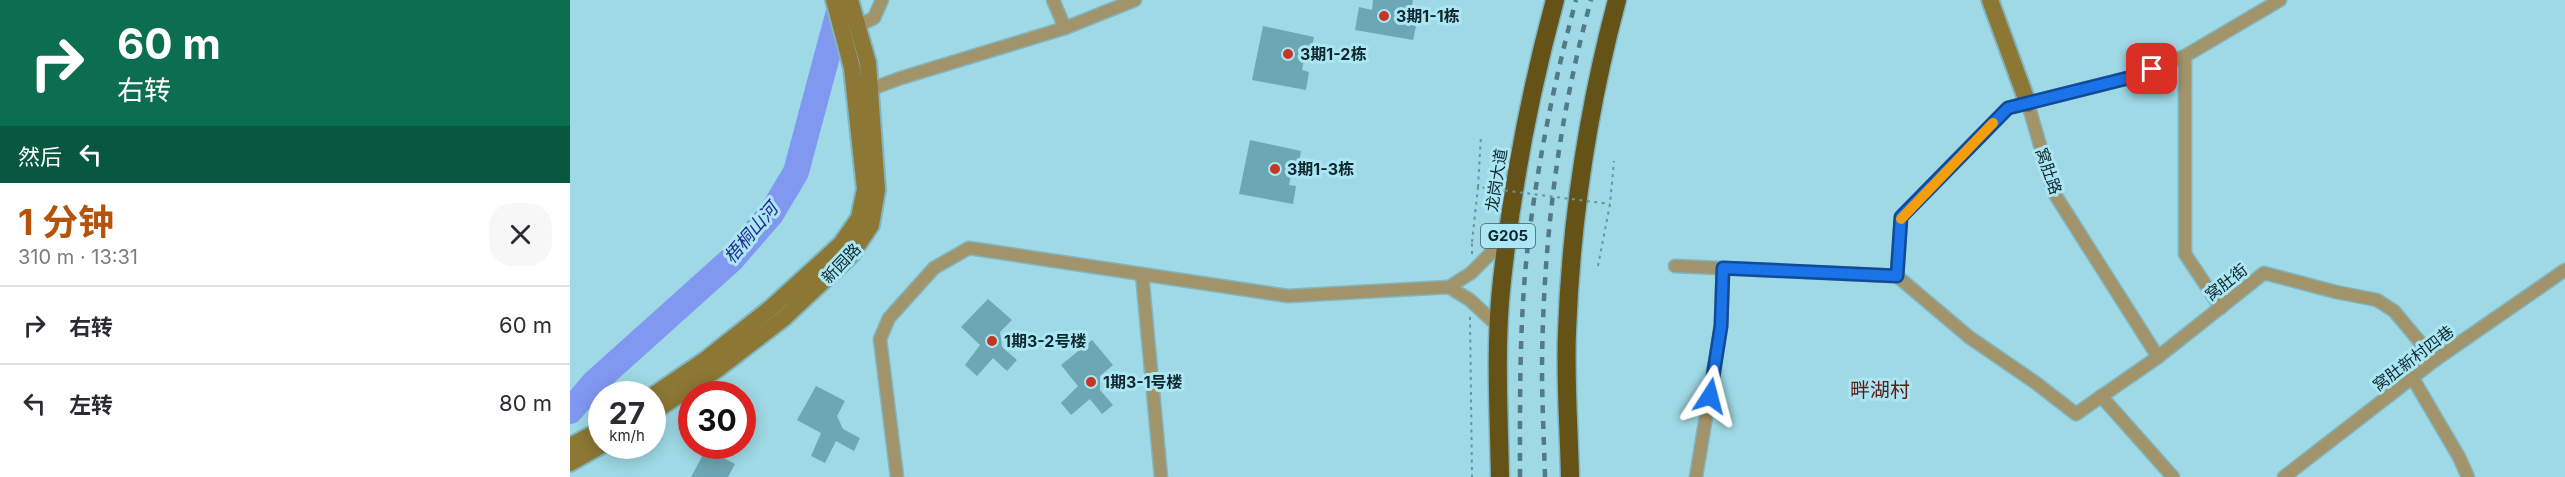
<!DOCTYPE html>
<html lang="zh">
<head>
<meta charset="utf-8">
<style>
	body { margin:0; font-family:Inter,"Noto Sans SC",sans-serif; background:#f7f7f7; color:#2b2b33; height:100vh; display:flex; flex-direction:column; font-size:22px; white-space:nowrap }
	* { box-sizing:border-box; margin:0 }
	p { font-size:20px; color:#7c7c81 }
	.icon { flex:none; width:33px; height:33px; fill:none; stroke:currentColor; stroke-width:2; stroke-linecap:round; stroke-linejoin:round }
	.map { position:relative; flex:1; overflow:hidden }
	.panel { display:flex; flex-direction:column; background:#fff; width:570px }
	.panel>* { flex:none }
	.top-card { background:#0b6e4f; color:#fff; overflow:hidden }
	.speed { position:absolute; left:18px; top:381px; display:flex; gap:12px; font-size:30px; font-weight:700; text-align:center }
	.speed>* { display:grid; place-content:center; width:78px; height:78px; border-radius:50%; background:#fff; box-shadow:0 3px 15px #0003; line-height:1 }
	.speed small { font-size:15px; font-weight:400 }
	.speed .limit { border:9px solid #d22; background:#fff; color:#111 }
	.pin { position:absolute; display:grid; place-items:center; width:51px; height:51px; color:#fff; margin:-26px; border-radius:12px; box-shadow:0 3px 9px #0006 }
	.me { position:absolute; width:66px; margin:-33px; rotate:9deg; stroke-linejoin:round; filter:drop-shadow(0 0 4px #0008) }
	.turn { display:flex; align-items:center; gap:21px; height:126px; padding:0 18px; font-size:27px }
	.turn .icon { width:78px; height:78px; stroke-width:2.5 }
	.turn b { display:block; font-size:42px; line-height:51px }
	.then { display:flex; align-items:center; height:57px; padding:0 18px; background:#0003; gap:12px; font-size:22px }
	.round { display:grid; place-items:center; flex:none; width:63px; height:63px; border-radius:24px; background:#f7f7f7 }
	.overview { display:flex; align-items:center; justify-content:space-between; height:102px; padding:0 18px }
	h1 { font-size:36px; font-weight:700; line-height:45px; color:#b45309 }
	ul { padding:0; list-style:none }
	li { display:flex; align-items:center; gap:18px; height:78px; padding:0 18px; border-top:2px solid #e1e1e2 }
	li div { flex:1 }
	li b { display:block; font-size:22px }
	li em { font-style:normal }
	main { display:flex; flex:1; min-height:0 }
	.map>svg:first-child { display:block }
</style>
</head>
<body>
<main>
<section class="panel">
<div class="top-card">
<div class="turn"><svg class="icon" aria-label="right" viewBox="0 0 24 24"><path d="M7 20v-9h11M14 6l5 5-5 5"/></svg><div><b>60 m</b>右转</div></div>
<div class="then">然后<svg class="icon" aria-label="left" viewBox="0 0 24 24"><path d="M17 20v-9H6M10 6l-5 5 5 5"/></svg></div>
</div>
<div class="overview"><div><h1>1 分钟</h1><p>310 m · 13:31</p></div><a class="round"><svg class="icon" aria-label="close" viewBox="0 0 24 24"><path d="M6 6l12 12M18 6L6 18"/></svg></a></div>
<ul>
<li><svg class="icon" aria-label="right" viewBox="0 0 24 24"><path d="M7 20v-9h11M14 6l5 5-5 5"/></svg><div><b>右转</b></div><em>60 m</em></li>
<li><svg class="icon" aria-label="left" viewBox="0 0 24 24"><path d="M17 20v-9H6M10 6l-5 5 5 5"/></svg><div><b>左转</b></div><em>80 m</em></li>
</ul>
</section>
<div class="map">
<svg width="1995" height="477" viewBox="0 0 1995 477">
	<rect width="100%" height="100%" fill="#9ed9e5"/>
	<g fill="none" stroke-linecap="round" stroke-linejoin="round">
		<polyline stroke="#8198f1" stroke-width="26" points="0,411 24,383 162,259 201,214 226,172 272,0"/>
	</g>
	<g fill="#6da7b3">
		<polygon points="803,0 843,0 839,21 847,22 843,40 785,30 789,7 802,10"/>
		<polygon points="693,26 744,37 741,50 736,50 732,70 739,72 736,90 682,80"/>
		<polygon points="680,140 731,151 729,165 723,164 719,185 726,186 723,204 669,194"/>
		<polygon points="418,299 442,320 430,332 432,347 447,360 437,371 423,358 407,376 395,365 410,345 391,327"/>
		<polygon points="522,340 543,365 530,376 530,390 543,405 532,414 520,399 501,415 491,403 508,386 491,365"/>
		<polygon points="246,386 275,401 267,416 273,429 290,438 284,451 266,441 255,463 241,456 251,433 227,420"/>
		<polygon points="136,449 165,464 158,477 121,477"/>
	</g>
	<g fill="none" stroke-linecap="round" stroke-linejoin="round">
		<g stroke="#81b5c0" stroke-width="15">
			<g id="street">
				<polyline points="483,0 495,28"/>
				<polyline points="287,26 304,18 312,0"/>
				<polyline points="1615,56 1615,254 1651,308"/>
				<polyline points="293,92 331,78 495,28 565,0"/>
				<polyline points="1458,104 1484,193 1588,357"/>
				<polyline points="1105,266 1327,276 1399,337 1466,383 1506,414 1588,357 1694,273 1766,292 1807,300 1824,311 1865,360"/>
				<polyline points="572,274 591,477"/>
				<polyline points="1327,276 1331,217 1438,108 1566,76 1615,56 1710,0"/>
				<polyline points="930,328 900,300 879,287 901,273 937,237"/>
				<polyline points="1842,377 1889,457 1898,477"/>
				<polyline points="1531,396 1603,477"/>
				<polyline points="327,477 310,339 319,318 364,268 399,248 718,296 879,287"/>
				<polyline points="1126,477 1151,326 1153,268"/>
				<polyline points="1714,477 1865,360 1995,270"/>
			</g>
		</g>
		<g stroke="#81b5c0" stroke-width="20">
			<g id="secondary">
				<polyline points="1420,0 1458,104"/>
				<polyline points="82,396 135,360 202,307 271,244 289,218 295,189 282,68 264,0"/>
				<polyline points="82,413 149,368 214,318 281,255 301,225 307,190 298,63 280,0"/>
				<polyline points="0,446 32,429"/>
				<polyline points="0,463 32,445"/>
			</g>
		</g>
		<g stroke="#81b5c0" stroke-width="21">
			<g id="highway">
				<path d="M930,477c-1,-61 -5,-126 1,-187 10,-98 28,-194 54,-290"/>
				<path d="M1000,477c-1,-48 -5,-97 -3,-145 4,-112 21,-223 50,-332"/>
			</g>
		</g>
		<g stroke="#66949d" stroke-width="2" stroke-dasharray="3 4.5" stroke-linecap="butt">
			<polyline points="908,187 911,135"/>
			<polyline points="902,254 902,242"/>
			<polyline points="1028,266 1040,204 1044,161"/>
			<polyline points="900,317 902,477"/>
		</g>
		<use href="#street" stroke="#a2946a" stroke-width="12"/>
		<use href="#secondary" stroke="#8c7734" stroke-width="16"/>
		<use href="#highway" stroke="#645216" stroke-width="18"/>
		<g stroke="#527b83" stroke-width="4.5" stroke-dasharray="8 8" stroke-linecap="butt">
			<path d="M950,477c0,-80 -1,-161 9,-241 10,-80 26,-158 47,-236"/>
			<path d="M975,477c-1,-37 -3,-73 -3,-110 1,-123 16,-248 49,-367"/>
		</g>
		<polyline stroke="#66949d" stroke-width="2" stroke-dasharray="3 4.5" stroke-linecap="butt" points="902,242 908,187 1040,204"/>
	</g>
	<g fill="none" stroke-linecap="round" stroke-linejoin="round">
		<g stroke="#114b97" stroke-width="15">
			<polyline id="route" points="1140,396 1151,326 1153,268 1327,276 1331,217 1438,108 1566,76 1582,69"/>
		</g>
		<use href="#route" stroke="#1a73e8" stroke-width="10"/>
		<polyline stroke="#f59e0b" stroke-width="10" points="1331,219 1423,123"/>
	</g>
	<g fill="#c43823" stroke="#aae6f3" stroke-width="2">
		<circle cx="814" cy="16" r="6"/>
		<circle cx="718" cy="54" r="6"/>
		<circle cx="705" cy="169" r="6"/>
		<circle cx="422" cy="341" r="6"/>
		<circle cx="521" cy="382" r="6"/>
	</g>
	<g text-anchor="middle" stroke-width="6" stroke-linejoin="round" paint-order="stroke">
		<rect fill="#aae6f3" stroke="#3e6068" stroke-width="1.5" x="911" y="224" width="54" height="24" rx="4.5"/>
		<g font-size="15" font-weight="bold" fill="#0f272c">
			<text x="938" y="241">G205</text>
		</g>
		<g font-size="16" font-weight="bold" fill="#0f272c" stroke="#aae6f3" text-anchor="start">
			<text x="826" y="22">3期1-1栋</text>
			<text x="730" y="60">3期1-2栋</text>
			<text x="717" y="175">3期1-3栋</text>
			<text x="434" y="347">1期3-2号楼</text>
			<text x="533" y="388">1期3-1号楼</text>
		</g>
		<g font-size="16" fill="#0f272c" stroke="#aae6f3">
			<text transform="translate(1479 171) rotate(71)" y="6">窝肚路</text>
			<text transform="translate(926 180) rotate(-81)" y="6">龙岗大道</text>
			<text transform="translate(271 263) rotate(-46)" y="6">新园路</text>
			<text transform="translate(1656 282) rotate(-38)" y="6">窝肚街</text>
			<text transform="translate(1843 358) rotate(-37)" y="6">窝肚新村四巷</text>
		</g>
		<g font-size="18" font-style="italic" fill="#232a8f" stroke="#aae6f3">
			<text transform="translate(181 233) rotate(-50)" y="6">梧桐山河</text>
		</g>
		<g font-size="20" fill="#5f1b11" stroke="#aae6f3">
			<text x="1310" y="397">畔湖村</text>
		</g>
	</g>
</svg>
<div class="speed"><div>27<small>km/h</small></div><div class="limit">30</div></div>
<div class="pin" style="left:1582px;top:69px;background:#d93025"><svg class="icon" aria-label="arrive" viewBox="0 0 24 24"><path d="M6 21V4h12l-3 4 3 4H6"/></svg></div>
<svg class="me" style="left:1140px;top:396px" viewBox="-20 -20 40 40"><path d="M0-17L14 15 0 8-14 15z" fill="#1a73e8" stroke="#fff" stroke-width="4"/></svg>
</div>
</main>
</body>
</html>
